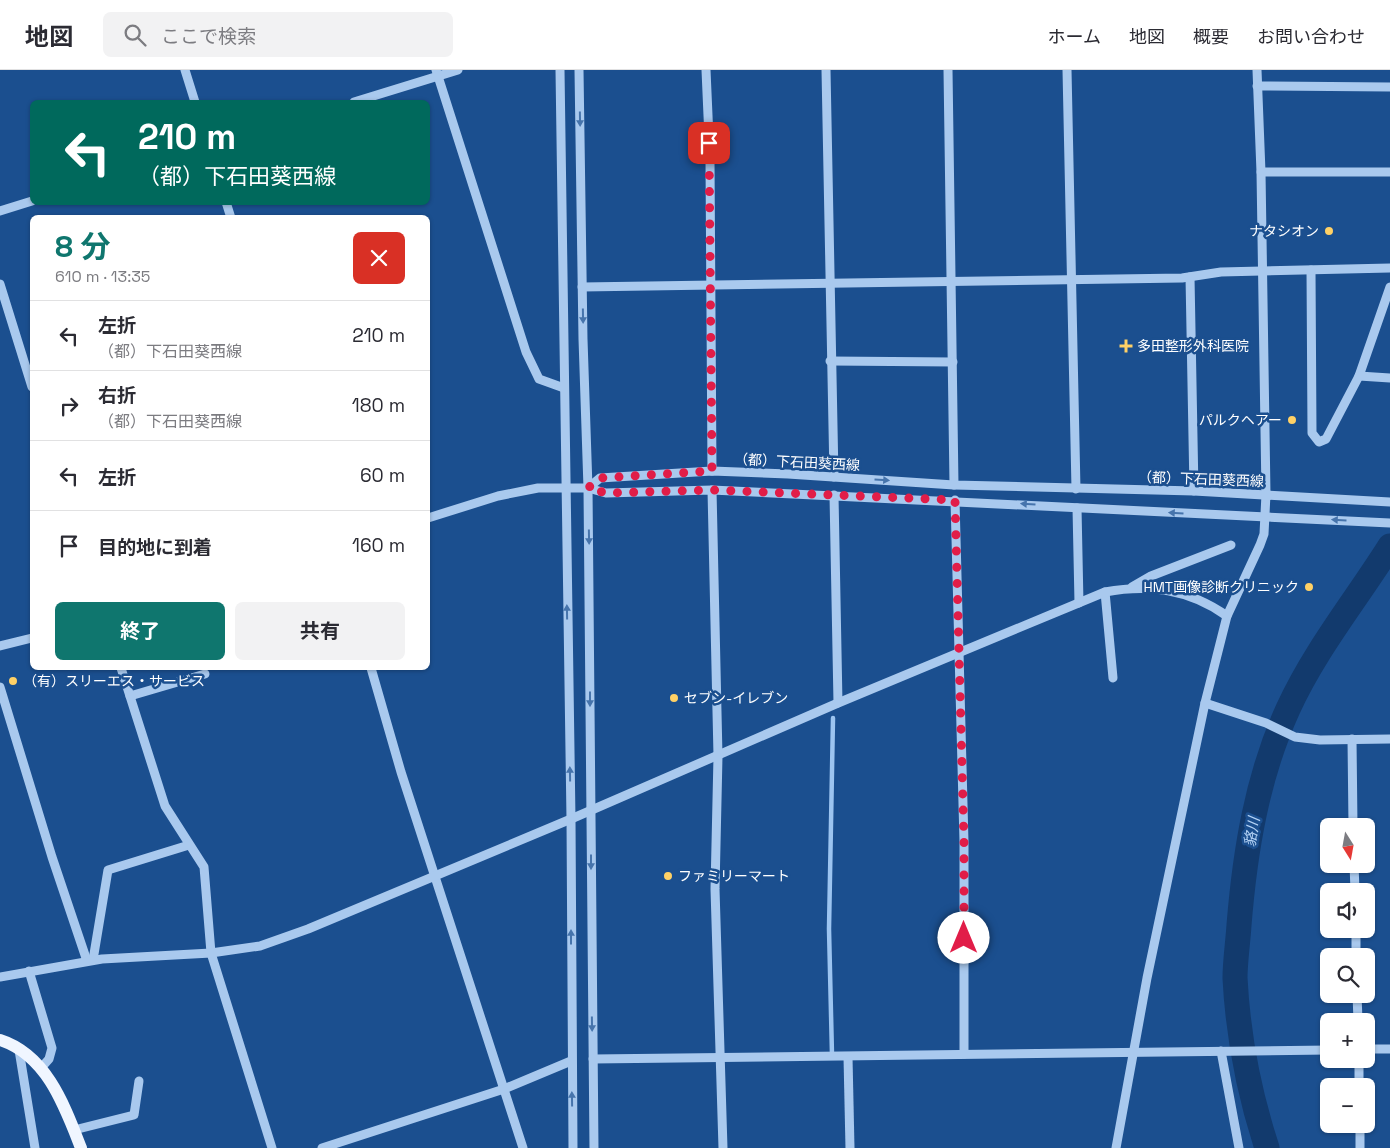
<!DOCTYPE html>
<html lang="ja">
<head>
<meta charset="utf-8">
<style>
	body { margin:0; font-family:"Space Grotesk","Noto Sans JP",sans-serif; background:#f2f2f3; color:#2b2b33; height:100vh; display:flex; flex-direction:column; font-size:19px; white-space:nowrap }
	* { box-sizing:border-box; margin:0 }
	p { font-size:16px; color:#7c7c81 }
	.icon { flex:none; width:28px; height:28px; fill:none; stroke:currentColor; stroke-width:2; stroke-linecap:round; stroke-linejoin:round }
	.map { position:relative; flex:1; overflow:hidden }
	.details { position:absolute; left:30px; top:145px; width:400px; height:455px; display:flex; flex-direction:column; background:#fff; border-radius:8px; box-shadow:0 1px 4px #0004 }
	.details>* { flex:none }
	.banner { position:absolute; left:30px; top:30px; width:400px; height:105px; border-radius:8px; box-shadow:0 1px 4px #0004; background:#00695c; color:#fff; overflow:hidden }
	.needle { width:32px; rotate:169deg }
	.fabs { position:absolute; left:1320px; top:748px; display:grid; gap:10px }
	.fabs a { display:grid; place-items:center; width:55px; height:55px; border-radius:8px; background:#fff; box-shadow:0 1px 4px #0004; font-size:25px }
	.pin { position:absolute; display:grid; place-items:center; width:42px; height:42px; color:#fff; margin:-21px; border-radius:10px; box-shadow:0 2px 8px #0006 }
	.me { position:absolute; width:55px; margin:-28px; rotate:0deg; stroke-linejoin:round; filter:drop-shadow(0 0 4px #0008) }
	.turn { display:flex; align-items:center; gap:18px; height:105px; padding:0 25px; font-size:22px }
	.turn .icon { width:65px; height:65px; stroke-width:2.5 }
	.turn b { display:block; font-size:35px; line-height:42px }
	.round { display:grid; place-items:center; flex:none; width:52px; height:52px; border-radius:8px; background:#f2f2f3 }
	.summary { display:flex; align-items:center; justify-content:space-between; height:85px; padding:0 25px }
	h1 { font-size:30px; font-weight:700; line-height:38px; color:#0f766e }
	.action { display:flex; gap:10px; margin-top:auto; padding:10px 25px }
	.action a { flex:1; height:58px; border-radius:8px; background:#0f766e; color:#fff; font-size:20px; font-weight:700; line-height:58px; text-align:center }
	.action a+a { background:#f2f2f3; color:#2b2b33 }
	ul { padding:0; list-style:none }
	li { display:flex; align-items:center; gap:15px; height:70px; padding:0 25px; border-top:1px solid #e1e1e2 }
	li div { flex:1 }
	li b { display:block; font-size:19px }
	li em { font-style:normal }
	header { display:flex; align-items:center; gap:30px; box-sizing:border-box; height:70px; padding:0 25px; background:#fff; border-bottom:1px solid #e1e1e2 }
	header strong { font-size:24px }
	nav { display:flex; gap:28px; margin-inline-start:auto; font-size:18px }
	.search { width:350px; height:45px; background:#f2f2f3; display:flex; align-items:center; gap:12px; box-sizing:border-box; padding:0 18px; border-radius:8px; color:#7c7c81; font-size:19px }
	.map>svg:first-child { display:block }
</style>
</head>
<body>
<header>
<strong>地図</strong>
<div class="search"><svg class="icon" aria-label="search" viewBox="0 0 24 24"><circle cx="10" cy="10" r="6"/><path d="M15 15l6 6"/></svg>ここで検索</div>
<nav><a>ホーム</a><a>地図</a><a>概要</a><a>お問い合わせ</a></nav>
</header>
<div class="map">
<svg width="1390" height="1078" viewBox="0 0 1390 1078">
	<rect width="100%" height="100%" fill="#1b4f8f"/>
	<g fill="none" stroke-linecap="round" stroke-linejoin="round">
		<polyline stroke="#9cc4f0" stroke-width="4.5" points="832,985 829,859 833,648"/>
		<path stroke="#123a6d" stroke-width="25" d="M1267,1078c-18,-55 -29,-112 -32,-170 0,-17 3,-36 4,-53 6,-74 18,-148 49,-216 27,-59 68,-109 102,-163"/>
		<g stroke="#a9c9ee" stroke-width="9">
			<polyline points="185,0 195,32"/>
			<polyline points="436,0 526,282 539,309 564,318"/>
			<polyline points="560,0 571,749 573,1078"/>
			<polyline points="579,0 583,269 588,418 594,1078"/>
			<polyline points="706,0 710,91 712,401"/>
			<polyline points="826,0 834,407"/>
			<polyline points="948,0 954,415"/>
			<polyline points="1067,0 1076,419"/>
			<polyline points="1257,16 1390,17"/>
			<polyline points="354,32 458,0"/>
			<polyline points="1261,102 1390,102"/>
			<polyline points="226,132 231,148"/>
			<polyline points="0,141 32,131"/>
			<polyline points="1311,200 1312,363 1319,372 1326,369 1359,306 1390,217"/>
			<polyline points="1190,207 1194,421"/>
			<polyline points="0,214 32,317"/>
			<polyline points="582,217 1182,208 1221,202 1390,198"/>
			<polyline points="830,291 953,292"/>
			<polyline points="1359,306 1390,308"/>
			<polyline points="588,418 600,408 712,401 788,404 954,415 1194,421 1390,432"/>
			<polyline points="712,420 718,686 715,819 723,1078"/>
			<polyline points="834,425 838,633"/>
			<polyline points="955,430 964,772 964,984"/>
			<polyline points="1077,438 1079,533"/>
			<polyline points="428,448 498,426 538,418 588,418 606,423 712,420 1390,453"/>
			<polyline points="1132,517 1151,506 1231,475"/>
			<polyline points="1105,522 1113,608"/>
			<polyline points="0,576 32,568"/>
			<polyline points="121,598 165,736 204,797 211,883 272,1078"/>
			<polyline points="371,598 401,702 523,1078"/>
			<polyline points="0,617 52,787 87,891"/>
			<polyline points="130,626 205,604"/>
			<polyline points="1205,633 1266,653 1295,667 1320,670 1390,669"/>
			<polyline points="1352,669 1353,756"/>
			<polyline points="1354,794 1355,821"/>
			<polyline points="1356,859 1356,886"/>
			<polyline points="93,890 108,800 189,775"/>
			<polyline points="29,901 52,978 49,989 41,998"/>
			<path d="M0,907l102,-18 109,-6 49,-7 48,-17 263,-110 267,-116 267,-111c44,-8 84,-3 122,24"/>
			<polyline points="1357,924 1358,951"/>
			<polyline points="1366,979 1390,979"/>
			<polyline points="19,980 35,1078"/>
			<polyline points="1221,981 1239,1078"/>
			<polyline points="848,987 850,1078"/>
			<polyline points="593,989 1329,980"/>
			<polyline points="1359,989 1359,1016"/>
			<polyline points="1360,1054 1360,1078"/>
			<polyline points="74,1060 134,1045 139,1011"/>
			<polyline points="322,1078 504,1019 571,991"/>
			<polyline points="1116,1078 1147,908 1205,633 1227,546 1260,475 1264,464 1266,424 1261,102 1257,0"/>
		</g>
		<path stroke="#f0f6ff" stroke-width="12" d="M0,970c47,15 65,67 81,108"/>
	</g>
	<defs><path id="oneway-solid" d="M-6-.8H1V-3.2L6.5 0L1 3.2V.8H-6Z" transform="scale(1.25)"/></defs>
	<g fill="#4674ac">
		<use href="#oneway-solid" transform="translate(580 49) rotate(89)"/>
		<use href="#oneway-solid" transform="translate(583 246) rotate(89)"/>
		<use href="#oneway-solid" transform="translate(882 410) rotate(4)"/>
		<use href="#oneway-solid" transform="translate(1028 434) rotate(-176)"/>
		<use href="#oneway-solid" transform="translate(1176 443) rotate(-177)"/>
		<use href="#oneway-solid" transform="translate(1339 450) rotate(-177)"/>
		<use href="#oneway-solid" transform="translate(589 467) rotate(89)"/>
		<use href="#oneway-solid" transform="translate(567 542) rotate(-91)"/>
		<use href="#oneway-solid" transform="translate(590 629) rotate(90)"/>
		<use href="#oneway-solid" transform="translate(570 704) rotate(-91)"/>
		<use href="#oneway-solid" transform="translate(591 792) rotate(90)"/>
		<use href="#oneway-solid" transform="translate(571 867) rotate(-90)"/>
		<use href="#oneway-solid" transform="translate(592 954) rotate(89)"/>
		<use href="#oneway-solid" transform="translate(572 1029) rotate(-91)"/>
	</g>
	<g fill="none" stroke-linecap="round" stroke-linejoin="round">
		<polyline stroke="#e11d48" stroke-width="9" stroke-dasharray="0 16.2" points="709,73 712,401 600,408 588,418 606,423 712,420 955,430 964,772 964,868"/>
	</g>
	<g fill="#ffd166" stroke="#1b4f8f" stroke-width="2">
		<circle cx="1329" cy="161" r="5"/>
		<path d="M1123.5 268.5h5v5h5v5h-5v5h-5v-5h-5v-5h5z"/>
		<circle cx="1292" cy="350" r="5"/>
		<circle cx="1309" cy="517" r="5"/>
		<circle cx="13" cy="611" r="5"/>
		<circle cx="674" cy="628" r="5"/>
		<circle cx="668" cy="806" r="5"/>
	</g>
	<g text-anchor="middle" stroke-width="5" stroke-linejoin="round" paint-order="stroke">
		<g font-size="14" fill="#fff" stroke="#1b4f8f" text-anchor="start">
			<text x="1319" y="166" text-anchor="end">ナタシオン</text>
			<text x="1137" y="281">多田整形外科医院</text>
			<text x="1282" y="355" text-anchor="end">パルクヘアー</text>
			<text x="1299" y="522" text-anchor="end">HMT画像診断クリニック</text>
			<text x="23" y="616">（有）スリーエス・サービス</text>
			<text x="684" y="633">セブン-イレブン</text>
			<text x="678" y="811">ファミリーマート</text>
		</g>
		<g font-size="14" fill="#fff" stroke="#1b4f8f">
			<text transform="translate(797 392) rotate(3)" y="5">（都）下石田葵西線</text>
			<text transform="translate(1201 409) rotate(2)" y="5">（都）下石田葵西線</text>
		</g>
		<g font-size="15" font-style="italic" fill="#b5d3f5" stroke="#1b4f8f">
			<text transform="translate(1252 762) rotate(-81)" y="5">貉川</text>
		</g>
	</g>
</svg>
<div class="fabs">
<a><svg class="needle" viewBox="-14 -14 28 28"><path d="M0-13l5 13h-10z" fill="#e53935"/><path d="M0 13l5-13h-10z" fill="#7c7c81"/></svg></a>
<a><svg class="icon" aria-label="sound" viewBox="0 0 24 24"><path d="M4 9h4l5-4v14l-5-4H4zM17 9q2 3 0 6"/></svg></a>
<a><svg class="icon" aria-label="search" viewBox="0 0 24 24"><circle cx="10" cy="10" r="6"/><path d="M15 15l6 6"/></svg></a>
<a>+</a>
<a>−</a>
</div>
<div class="pin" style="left:709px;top:73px;background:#d93025"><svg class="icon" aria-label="arrive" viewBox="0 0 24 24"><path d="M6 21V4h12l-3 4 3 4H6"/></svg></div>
<svg class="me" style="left:964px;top:868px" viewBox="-20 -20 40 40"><circle r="19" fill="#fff"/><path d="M0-13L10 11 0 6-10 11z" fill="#e11d48"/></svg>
<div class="banner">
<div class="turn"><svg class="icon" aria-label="left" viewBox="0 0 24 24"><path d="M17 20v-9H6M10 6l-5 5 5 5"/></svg><div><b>210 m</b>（都）下石田葵西線</div></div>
</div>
<section class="details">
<div class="summary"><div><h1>8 分</h1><p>610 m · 13:35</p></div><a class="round" style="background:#d93025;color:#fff"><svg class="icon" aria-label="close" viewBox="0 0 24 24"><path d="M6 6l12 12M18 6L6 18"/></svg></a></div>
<ul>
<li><svg class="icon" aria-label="left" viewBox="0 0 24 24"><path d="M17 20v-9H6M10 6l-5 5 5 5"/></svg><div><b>左折</b><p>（都）下石田葵西線</p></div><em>210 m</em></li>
<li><svg class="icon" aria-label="right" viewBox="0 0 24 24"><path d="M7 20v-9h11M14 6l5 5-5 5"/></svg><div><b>右折</b><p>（都）下石田葵西線</p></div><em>180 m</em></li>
<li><svg class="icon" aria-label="left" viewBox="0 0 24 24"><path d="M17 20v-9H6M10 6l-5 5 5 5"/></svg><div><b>左折</b></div><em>60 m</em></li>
<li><svg class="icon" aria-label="arrive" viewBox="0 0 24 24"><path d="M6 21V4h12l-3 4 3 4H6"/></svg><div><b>目的地に到着</b></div><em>160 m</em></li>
</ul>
<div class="action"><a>終了</a><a>共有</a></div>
</section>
</div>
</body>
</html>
